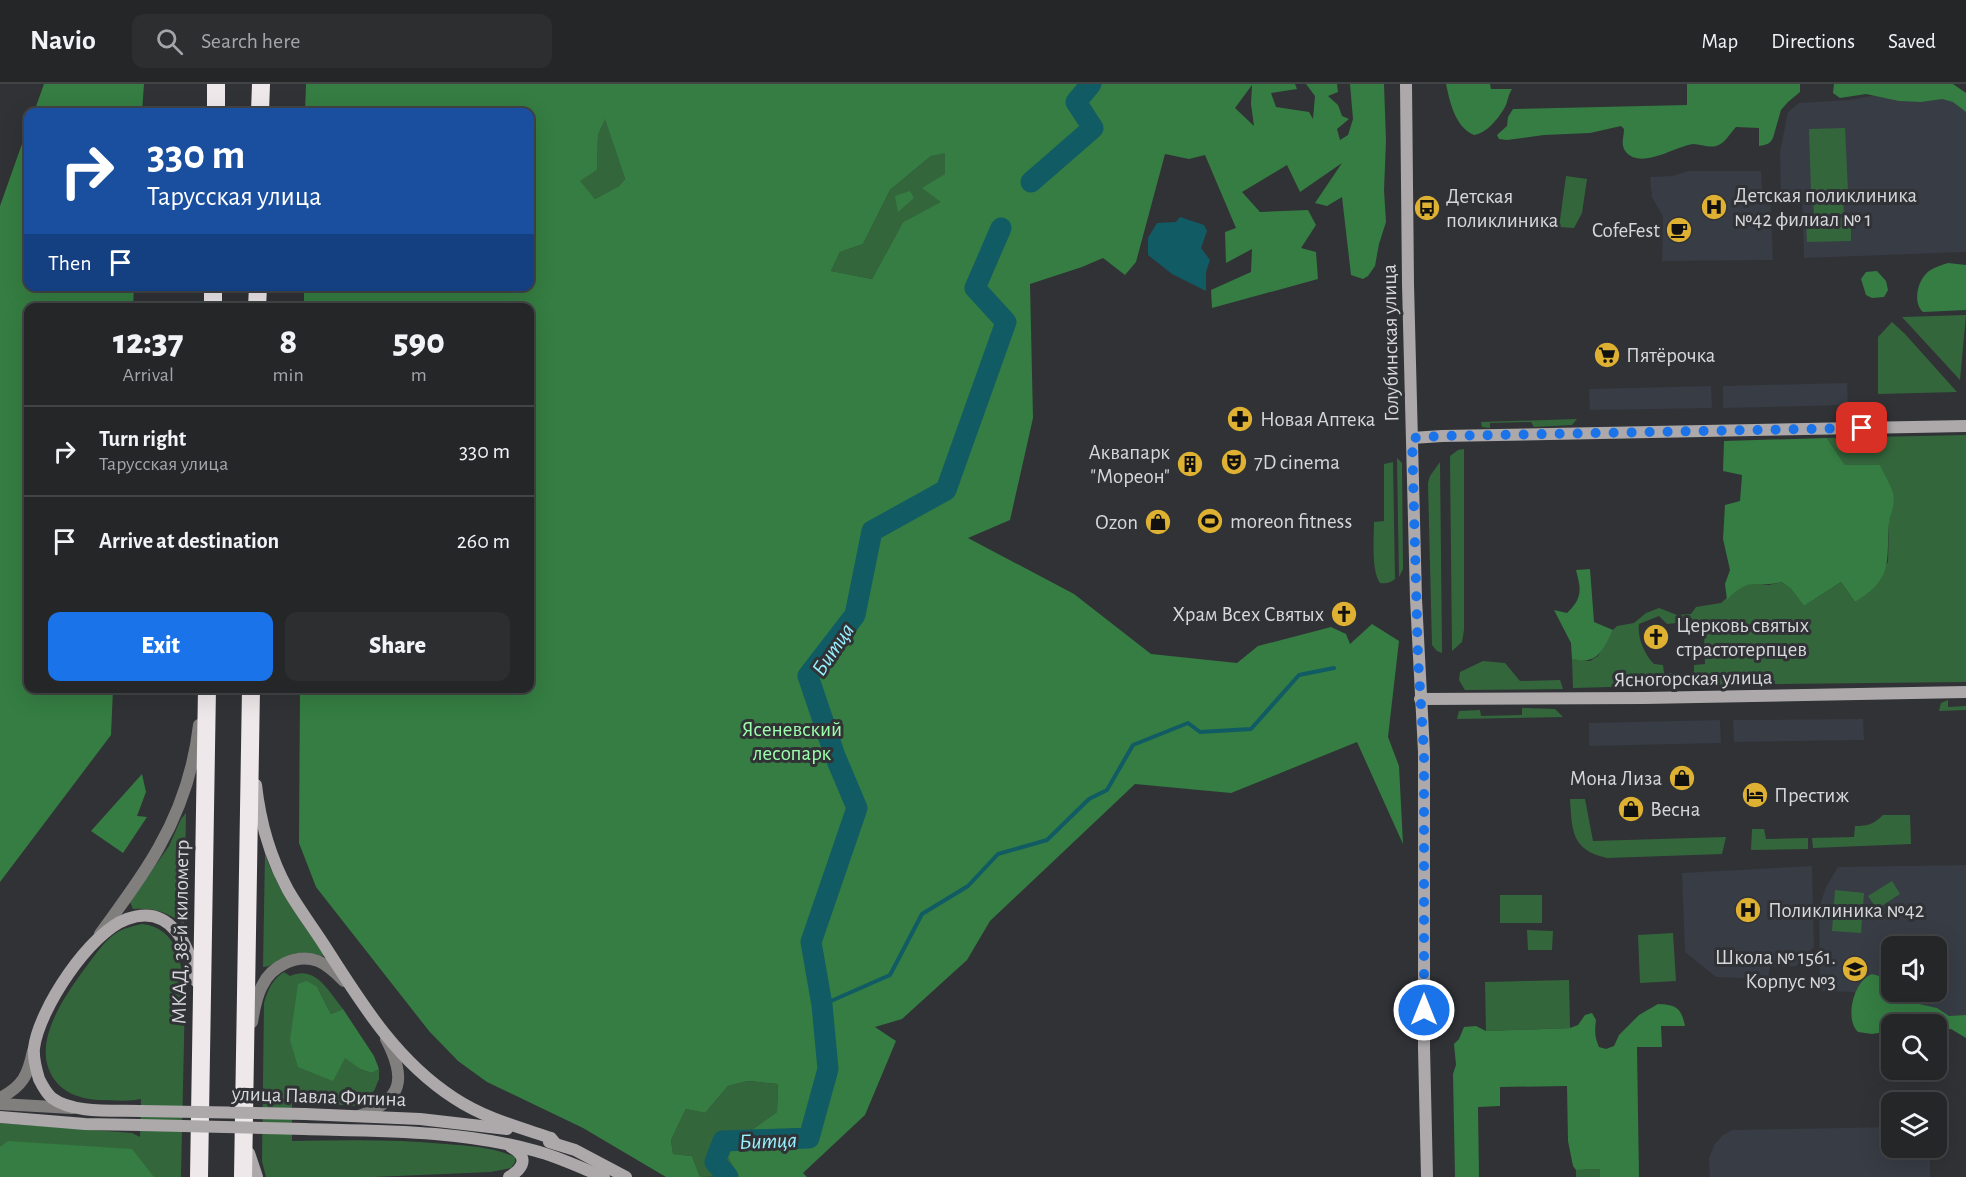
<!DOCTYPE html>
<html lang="en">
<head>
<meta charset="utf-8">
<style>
	body { margin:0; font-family:"Alegreya Sans",sans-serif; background:#2c2e30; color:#f1f3f6; height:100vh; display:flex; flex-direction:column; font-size:22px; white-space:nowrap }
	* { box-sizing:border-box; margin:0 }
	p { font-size:20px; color:#a3a5a8 }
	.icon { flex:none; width:33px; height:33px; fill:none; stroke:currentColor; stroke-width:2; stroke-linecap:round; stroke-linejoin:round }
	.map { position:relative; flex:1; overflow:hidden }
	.sheet { position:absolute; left:24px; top:219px; width:510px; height:390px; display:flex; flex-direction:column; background:#242628; border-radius:12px; box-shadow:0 6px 24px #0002,0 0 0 2px #414345 }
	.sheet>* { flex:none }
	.top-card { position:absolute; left:24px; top:24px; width:510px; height:183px; border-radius:12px; box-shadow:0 6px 24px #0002,0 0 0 2px #414345; background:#1a4fa0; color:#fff; overflow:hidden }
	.controls { position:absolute; left:1881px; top:852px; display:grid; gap:12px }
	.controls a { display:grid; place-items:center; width:66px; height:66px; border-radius:12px; background:#242628; box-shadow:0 6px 24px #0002,0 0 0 2px #414345; font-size:30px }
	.pin { position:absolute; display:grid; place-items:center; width:51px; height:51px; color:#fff; margin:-26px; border-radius:12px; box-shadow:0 3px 9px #0006 }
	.me { position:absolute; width:66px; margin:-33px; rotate:0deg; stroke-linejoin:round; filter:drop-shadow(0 0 4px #0008) }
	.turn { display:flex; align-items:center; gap:21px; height:126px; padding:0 24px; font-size:27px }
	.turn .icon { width:78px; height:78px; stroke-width:2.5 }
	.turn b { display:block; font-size:42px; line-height:51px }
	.then { display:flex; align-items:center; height:57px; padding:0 24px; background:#0003; gap:12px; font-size:22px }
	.eta { display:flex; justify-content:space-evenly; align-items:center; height:102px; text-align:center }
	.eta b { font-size:36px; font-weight:800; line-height:42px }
	.primary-button { display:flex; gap:12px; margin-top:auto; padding:12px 24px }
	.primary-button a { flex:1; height:69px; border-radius:12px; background:#1a73e8; color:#fff; font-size:24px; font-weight:800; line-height:69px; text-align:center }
	.primary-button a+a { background:#2c2e30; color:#f1f3f6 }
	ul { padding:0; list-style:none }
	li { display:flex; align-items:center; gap:18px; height:90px; padding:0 24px; border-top:2px solid #414345 }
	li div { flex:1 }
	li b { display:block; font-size:22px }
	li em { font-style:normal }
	header { display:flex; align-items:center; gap:36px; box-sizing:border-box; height:84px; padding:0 30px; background:#242628; border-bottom:2px solid #414345 }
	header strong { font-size:28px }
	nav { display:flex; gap:33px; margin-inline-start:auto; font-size:21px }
	.search { width:420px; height:54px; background:#2c2e30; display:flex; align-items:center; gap:15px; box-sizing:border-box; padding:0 21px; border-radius:12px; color:#a3a5a8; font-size:22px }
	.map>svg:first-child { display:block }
</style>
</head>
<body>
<header>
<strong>Navio</strong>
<div class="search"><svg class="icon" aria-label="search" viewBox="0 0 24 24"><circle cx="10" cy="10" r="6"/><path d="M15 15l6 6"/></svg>Search here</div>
<nav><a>Map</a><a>Directions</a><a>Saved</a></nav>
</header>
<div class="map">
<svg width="1966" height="1093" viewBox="0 0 1966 1093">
	<rect width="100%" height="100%" fill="#303236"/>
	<g fill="#373c45" fill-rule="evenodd">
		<polygon points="1912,0 1966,14 1966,168 1804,174 1802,112 1781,112 1780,67 1788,28 1799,19 1849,16 1882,10"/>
		<polygon points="1688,87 1761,87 1762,106 1770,106 1773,176 1662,177 1663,133 1652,113 1650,93 1672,92"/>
		<polygon points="1847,299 1848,321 1723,324 1723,302"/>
		<polygon points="1711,302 1712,324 1590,326 1589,305"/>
		<polygon points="1863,635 1864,656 1734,658 1733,636"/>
		<polygon points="1720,636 1721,659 1589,662 1589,639"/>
		<path d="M1966,781v170l-3,-3 -110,-40 -33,-1 -1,-83 7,-21 12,-20zM1892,862h44v46h-44z"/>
		<polygon points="1812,782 1814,863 1796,882 1770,883 1768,895 1716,893 1685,868 1682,789"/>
		<polygon points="1891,1043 1892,1064 1930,1064 1930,1093 1710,1093 1709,1075 1714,1061 1723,1051 1732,1046"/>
	</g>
	<g fill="#34663c">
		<polygon points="605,34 625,95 619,102 595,115 579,97 597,86 598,51"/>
		<polygon points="1845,44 1848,107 1811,109 1809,45"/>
		<polygon points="945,68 945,90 942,118 903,138 872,195 831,187 840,168 863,160 890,106 931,72"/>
		<polygon points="1566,92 1587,95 1582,129 1574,144 1559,143"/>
		<polygon points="1843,114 1844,130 1814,131 1813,115"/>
		<polygon points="1851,133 1851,157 1807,158 1806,135"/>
		<polygon points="1966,231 1960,296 1902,233"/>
		<polygon points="1892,238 1905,250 1957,308 1878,310 1878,253"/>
		<polygon points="1577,335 1572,341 1534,343 1531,338 1490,339 1490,344 1482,343 1481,338"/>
		<path d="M1966,351v247l-272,3v-20l11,-1 -1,-31h-12v-15l-15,2 -1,3 -9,1 -8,-8 -20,8c-2,14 6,31 15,40l9,1 1,8h13v3l6,1 -1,8 -109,3 -1,-29 18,2 8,-5 15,-26 4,-4 17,-3 12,-10 13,-5 18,7 14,-1 5,-7 25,-4 18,-16 15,-4 15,2 13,-3 9,7 13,17 37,-24 14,20 33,-40 1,-41 5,-23 -49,-33 -18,-27z"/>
		<polygon points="1464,365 1464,546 1462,558 1452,567 1450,372 1458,366"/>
		<polygon points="1397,374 1402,379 1403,485 1399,493"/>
		<path d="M1393,378l2,117c-5,4 -9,5 -15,4 -9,-13 -6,-45 -6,-61l10,-1v-57z"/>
		<polygon points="1440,378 1442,569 1437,567 1432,561 1428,399 1430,392"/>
		<polygon points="1483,577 1505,579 1520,597 1560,596 1563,605 1465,606 1459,596 1460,588"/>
		<polygon points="1948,616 1948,623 1966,622 1966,626 1939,627 1941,619"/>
		<polygon points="1522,624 1555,625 1563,633 1457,635 1459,627 1480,626 1481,632 1522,631"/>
		<path d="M1570,715h15l8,42 133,-4 -4,17 -115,4c-36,-8 -35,-28 -37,-59z"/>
		<path d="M186,729l-2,112c-16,-13 -29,-17 -51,-16l-3,-7 39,-56 12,-27z"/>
		<path d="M1883,731h27l1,29 -98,4 -1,-10 42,-1 1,-11c13,0 19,-2 28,-11z"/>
		<polygon points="1752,745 1764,745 1766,755 1808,754 1808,765 1751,766"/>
		<path d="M265,770c13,38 38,70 61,103 -16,-5 -30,-7 -45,2 -7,3 -10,8 -18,8z"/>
		<polygon points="1892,797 1900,810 1877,825 1868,812"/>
		<polygon points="1835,806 1864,809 1861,849 1832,847"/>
		<rect x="1500" y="811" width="42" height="28"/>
		<path d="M142,840c37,4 39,40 43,71l-4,182h-181v-54l132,10 8,4 1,-38c-14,3 -28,1 -42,1 -15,-1 -31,-5 -41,-16 -31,-34 4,-84 25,-113 10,-13 19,-28 33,-38 8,-5 17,-7 26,-9z"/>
		<polygon points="1527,846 1553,847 1552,866 1528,866"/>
		<polygon points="1673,849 1676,897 1640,899 1638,851"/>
		<path d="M284,888l6,4c26,-11 38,15 53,33l-12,5 -14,-27 28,70 15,12 12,4 7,-4v10l-5,12 -16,8 2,7 -68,-4v39c52,-1 103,-2 154,3 24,2 47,3 69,13v5l-4,6 -20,4 -118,5h-107l-4,-16 2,-158c4,-14 8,-23 20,-31z"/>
		<polygon points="1569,896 1570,944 1486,947 1485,898"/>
		<polygon points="748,997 778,1000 777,1028 736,1057 739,1092 700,1093 692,1072 673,1070 671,1056 686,1025 705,1029 728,1002"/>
		<polygon points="1600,1085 1600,1093 1576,1093 1576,1086"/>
	</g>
	<g fill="#357d42" fill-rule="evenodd">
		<polygon points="44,0 144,0 142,28 34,28"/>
		<path d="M306,0h989l2,5 -26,4 5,14 33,5 4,7 2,-23 -9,-12h31l1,8 -10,4 10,9 4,11 7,3 -12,10 3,11 8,-5 5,-16 -3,-35h34l2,57 -2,49 2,32 -7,22 -4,22 -7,10 -5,3 -12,-4 -9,-78 -15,9 -12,-3 27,-40 -42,29 -13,-27 -45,27 18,20 48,-2 8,15 -15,23 15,4 2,27 -106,29 -1,-18 40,-18 1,-23 -26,14 -1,-31 11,-4 -31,-73 -16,4 -24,-5 -29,108 -11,13 -22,-17 -21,9 -52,17 3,134 -23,102 -42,18 106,56 77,60 86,9 21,-17 73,-19 15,7 4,10 22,-20 27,17 -11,96 11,29 4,78 -46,-102 -126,51 -96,-9 -145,137 -23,39 -65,59 -27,8 21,14 -31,74 -62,58 4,4h-80l12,-1 -11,-19 8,-16 41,-29 1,-28 -30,-3 -20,5 -23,27 -19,-4 -15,31 2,14 19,2 8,21h-34l-83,-49 -96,-46 -29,-21 -29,-30 -113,-144 -17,-44 1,-154 230,-1v-380l-226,-1v-20l226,-1v-174h-225zM1252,1l-1,19 3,22 -19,-18zM605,35l20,60 -6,7 -24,13 -15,-18 17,-11 1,-35zM945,69v21l-23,14 19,14 -38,20 -31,57 -41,-8 9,-19 23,-8 27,-54 41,-34z"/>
		<path d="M1446,0h44l1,5h21c-4,6 -4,12 -7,18 -7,12 -18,26 -31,28 -19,-8 -24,-33 -28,-51z"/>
		<path d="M1687,0h113v8l-12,10 -7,8 -8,28c-3,6 -7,7 -14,8v-18l-23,-1c-6,6 -11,17 -20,19 -7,2 -16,-2 -23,-2 -17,2 -52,26 -67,8 -6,-7 -2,-15 -2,-23l-3,-3 -31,7 -46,2 -37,5 -8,-1 -2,-4 10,-9 1,-9 5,-8 174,-4z"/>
		<polygon points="1834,0 1953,0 1966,9 1966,28 1953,18 1942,15 1921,18 1899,17 1866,10 1840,14 1833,9"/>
		<polygon points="28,43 28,202 134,203 133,223 28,224 28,604 113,605 111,651 0,798 0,122"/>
		<polygon points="910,107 914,114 898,128 895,112"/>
		<path d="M1948,179l18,2v45l-43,2c-11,-10 -5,-33 6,-41 6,-4 13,-6 19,-8z"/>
		<polygon points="1877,187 1886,197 1888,206 1884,213 1872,214 1866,211 1861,195 1866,188"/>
		<path d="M1827,354l18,27h35c4,10 14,24 14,35 0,7 -4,15 -5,23 -3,40 5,55 -34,79l-14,-20 -37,24 -13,-17 -9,-7c-27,6 -33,-6 -55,18l-2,-16 5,-14 -7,-31 2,-34 15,-4 2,-26 -19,-4 1,-30z"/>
		<path d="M1590,485l4,53 19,8c-11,21 -15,35 -41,29l-1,-16 -17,-33 13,3c16,-15 14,-24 9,-43z"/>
		<polygon points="142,690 146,708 137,732 147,733 123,769 91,747"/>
		<path d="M1872,890l7,2 12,12 1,4h3l15,10 27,6 12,8 17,-1v23l-15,-9h-14l-1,-5h-44l-1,7 -19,3 -14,-2c-14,-13 -4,-52 14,-58z"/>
		<polygon points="307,897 317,903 331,930 343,925 374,972 379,985 372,989 360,985 345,974 333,997 298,983 290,956 298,900"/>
		<path d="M1658,920c18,1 23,3 27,22h-24l1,21h-25l2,130h-39v-8l-24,1 -3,-4 -5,-25 -1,-55 -67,1v19l-22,1 1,70h-24l-2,-103 3,-9 -2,-21 5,-5 5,-12 12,-1 10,5 84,-3 8,-3 7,-10 7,-2 4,7c-1,10 -2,16 3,27l7,2 8,-3 5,-11 20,-20z"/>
		<polygon points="8,1057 132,1065 154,1093 0,1093 0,1063"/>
	</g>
	<polygon fill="#115b65" points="1180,133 1204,141 1207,147 1201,164 1210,176 1206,188 1206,207 1172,190 1148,171 1148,154 1157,139 1176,138"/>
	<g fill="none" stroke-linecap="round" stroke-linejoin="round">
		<polyline stroke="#115b65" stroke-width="4" points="822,921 890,891 922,830 968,802 998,770 1047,756 1089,715 1107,706 1133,661 1188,639 1200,648 1251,645 1299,591 1334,584"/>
		<g stroke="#115b65" stroke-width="21">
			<polyline points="1031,98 1093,44 1076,18 1091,0"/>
			<polyline points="728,1093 715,1078 723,1057 809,1054 828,985 822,921 811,858 857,724 835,672 808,592 855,531 872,447 946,406 1006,238 975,204 1001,144"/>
		</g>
		<g stroke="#817e7e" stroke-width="12">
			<path d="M100,850c20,-28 42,-56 59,-87 21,-37 35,-79 40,-122"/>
			<path d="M252,938c2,-12 4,-25 10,-36 9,-20 35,-33 56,-25 10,4 18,12 26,20"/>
			<path d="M0,1014c23,-12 28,-23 33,-47"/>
			<polyline points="0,1020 72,1024"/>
			<path d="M359,1032c44,-16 48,-37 27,-77"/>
		</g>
		<g stroke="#ada9aa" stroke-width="12">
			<polyline points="1406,0 1408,200 1416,515 1424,668 1424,964 1427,1093"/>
			<polyline points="1412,354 1442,352 1966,342"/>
			<polyline points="1420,615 1644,614 1966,608"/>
			<path d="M256,701c4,36 15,74 32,105 12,21 27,40 40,61 35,55 70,111 126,147 30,20 64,29 97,40l5,6"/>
			<path d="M141,1027c-26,-1 -68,3 -89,-13 -6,-5 -10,-13 -13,-19 -3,-10 -6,-21 -5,-31 5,-39 56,-116 93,-129 44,-16 63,27 69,62"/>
			<polyline points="305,1030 420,1035 507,1045"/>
			<polyline points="0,1033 85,1040 140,1041"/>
			<path d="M304,1045c77,2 157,1 232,22 23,6 45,17 68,26"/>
			<polyline points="549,1058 575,1066 626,1093"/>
			<polyline points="249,1069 257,1093"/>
			<path d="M509,1093c15,-9 20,-20 2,-30"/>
		</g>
		<g stroke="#efe8ea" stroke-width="18">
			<polyline points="216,28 216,0"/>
			<polyline points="260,28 261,0"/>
			<polyline points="213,224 213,202"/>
			<polyline points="257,224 258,202"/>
			<polyline points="199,1093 207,604"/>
			<polyline points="243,1093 251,604"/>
		</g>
		<g stroke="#ada9aa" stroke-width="12">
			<polyline points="141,1027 305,1030"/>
			<polyline points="140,1041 304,1045"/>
		</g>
	</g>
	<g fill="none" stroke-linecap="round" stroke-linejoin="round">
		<polyline stroke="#1a73e8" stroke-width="10" stroke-dasharray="0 18" points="1424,926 1424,668 1418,574 1412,354 1442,352 1862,344"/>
	</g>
	<defs>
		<g id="hospital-disc" transform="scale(1.35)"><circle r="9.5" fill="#deb133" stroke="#303236"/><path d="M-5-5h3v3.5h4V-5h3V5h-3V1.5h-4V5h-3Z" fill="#111"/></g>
		<g id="bus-disc" transform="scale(1.35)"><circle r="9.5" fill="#deb133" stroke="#303236"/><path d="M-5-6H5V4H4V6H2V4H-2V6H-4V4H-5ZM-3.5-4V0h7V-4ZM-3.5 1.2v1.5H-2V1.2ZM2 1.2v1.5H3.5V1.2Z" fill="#111"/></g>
		<g id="cafe-disc" transform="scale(1.35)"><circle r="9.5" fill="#deb133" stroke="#303236"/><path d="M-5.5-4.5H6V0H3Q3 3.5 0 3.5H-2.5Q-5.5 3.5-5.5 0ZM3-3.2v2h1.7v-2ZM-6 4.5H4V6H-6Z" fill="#111"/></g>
		<g id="supermarket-disc" transform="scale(1.35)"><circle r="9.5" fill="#deb133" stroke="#303236"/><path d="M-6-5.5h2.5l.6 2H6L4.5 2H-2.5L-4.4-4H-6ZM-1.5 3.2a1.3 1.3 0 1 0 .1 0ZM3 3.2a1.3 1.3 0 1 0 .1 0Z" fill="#111"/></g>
		<g id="pharmacy-disc" transform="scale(1.35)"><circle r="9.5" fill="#deb133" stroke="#303236"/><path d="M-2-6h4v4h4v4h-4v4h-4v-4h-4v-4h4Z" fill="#111"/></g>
		<g id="theatre-disc" transform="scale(1.35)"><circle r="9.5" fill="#deb133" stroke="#303236"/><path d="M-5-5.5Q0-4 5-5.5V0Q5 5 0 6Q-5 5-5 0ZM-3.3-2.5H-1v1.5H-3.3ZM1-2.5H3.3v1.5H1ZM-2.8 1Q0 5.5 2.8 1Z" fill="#111"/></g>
		<g id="building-disc" transform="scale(1.35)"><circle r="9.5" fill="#deb133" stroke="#303236"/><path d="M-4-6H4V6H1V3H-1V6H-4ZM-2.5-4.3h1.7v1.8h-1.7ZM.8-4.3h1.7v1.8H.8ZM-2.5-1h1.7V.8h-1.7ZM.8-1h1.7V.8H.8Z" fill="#111"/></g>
		<g id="stadium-disc" transform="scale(1.35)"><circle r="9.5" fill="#deb133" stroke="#303236"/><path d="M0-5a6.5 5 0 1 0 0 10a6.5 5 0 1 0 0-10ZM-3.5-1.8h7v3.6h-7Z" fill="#111"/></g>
		<g id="shop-disc" transform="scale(1.35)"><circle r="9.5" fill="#deb133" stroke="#303236"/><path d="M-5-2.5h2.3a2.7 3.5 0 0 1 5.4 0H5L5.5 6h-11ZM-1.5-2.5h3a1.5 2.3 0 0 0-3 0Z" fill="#111"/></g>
		<g id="church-disc" transform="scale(1.35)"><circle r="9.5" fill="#deb133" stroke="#303236"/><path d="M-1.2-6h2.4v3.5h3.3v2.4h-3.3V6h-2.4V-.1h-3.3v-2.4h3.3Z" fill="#111"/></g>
		<g id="hotel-disc" transform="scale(1.35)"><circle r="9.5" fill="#deb133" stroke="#303236"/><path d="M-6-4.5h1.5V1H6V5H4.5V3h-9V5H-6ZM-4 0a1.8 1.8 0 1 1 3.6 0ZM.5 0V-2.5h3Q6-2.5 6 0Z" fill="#111"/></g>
		<g id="school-disc" transform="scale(1.35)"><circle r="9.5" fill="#deb133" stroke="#303236"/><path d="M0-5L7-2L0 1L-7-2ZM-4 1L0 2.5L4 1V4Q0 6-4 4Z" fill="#111"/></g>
	</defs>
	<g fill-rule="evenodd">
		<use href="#hospital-disc" x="1714" y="123"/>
		<use href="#bus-disc" x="1427" y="124"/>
		<use href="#cafe-disc" x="1679" y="146"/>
		<use href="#supermarket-disc" x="1607" y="271"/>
		<use href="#pharmacy-disc" x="1240" y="335"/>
		<use href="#theatre-disc" x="1234" y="378"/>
		<use href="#building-disc" x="1190" y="380"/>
		<use href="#stadium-disc" x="1210" y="437"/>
		<use href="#shop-disc" x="1158" y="438"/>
		<use href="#church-disc" x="1344" y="530"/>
		<use href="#church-disc" x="1656" y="553"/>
		<use href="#shop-disc" x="1682" y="694"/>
		<use href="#hotel-disc" x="1755" y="711"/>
		<use href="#shop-disc" x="1631" y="725"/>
		<use href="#hospital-disc" x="1748" y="826"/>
		<use href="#school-disc" x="1855" y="885"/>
	</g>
	<g text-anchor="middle" stroke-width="6" stroke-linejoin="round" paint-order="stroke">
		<g font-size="21" fill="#d6d7da" stroke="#303236" text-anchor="start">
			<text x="1734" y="118">Детская поликлиника<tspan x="1734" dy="24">№42 филиал № 1</tspan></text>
			<text x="1446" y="119">Детская<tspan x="1446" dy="24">поликлиника</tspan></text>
			<text x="1660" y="153" text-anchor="end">CofeFest</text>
			<text x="1626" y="278">Пятёрочка</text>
			<text x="1260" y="342">Новая Аптека</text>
			<text x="1170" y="375" text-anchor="end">Аквапарк<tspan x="1170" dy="24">"Мореон"</tspan></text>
			<text x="1254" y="385">7D cinema</text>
			<text x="1230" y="444">moreon fitness</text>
			<text x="1138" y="445" text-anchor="end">Ozon</text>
			<text x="1324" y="537" text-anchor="end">Храм Всех Святых</text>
			<text x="1676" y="548">Церковь святых<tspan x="1676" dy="24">страстотерпцев</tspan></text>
			<text x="1662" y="701" text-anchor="end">Мона Лиза</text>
			<text x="1774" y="718">Престиж</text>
			<text x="1650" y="732">Весна</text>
			<text x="1768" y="833">Поликлиника №42</text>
			<text x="1836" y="880" text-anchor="end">Школа № 1561.<tspan x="1836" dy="24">Корпус №3</tspan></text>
		</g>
		<g font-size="21" fill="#d6d7da" stroke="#303236">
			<text transform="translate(1390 259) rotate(-91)" y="7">Голубинская улица</text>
			<text transform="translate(1693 594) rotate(-1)" y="7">Ясногорская улица</text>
			<text transform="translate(180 848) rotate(-89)" y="7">МКАД, 38-й километр</text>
			<text transform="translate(319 1012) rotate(2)" y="7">улица Павла Фитина</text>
		</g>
		<g font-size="21" fill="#9cfdaa" stroke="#303236">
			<text x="792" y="652">Ясеневский<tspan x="792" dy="24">лесопарк</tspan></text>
		</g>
		<g font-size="22" font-style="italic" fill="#98f1ff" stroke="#303236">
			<text transform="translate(832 565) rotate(-56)" y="8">Битца</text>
			<text transform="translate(768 1056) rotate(-2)" y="8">Битца</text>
		</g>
	</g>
</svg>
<div class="controls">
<a><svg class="icon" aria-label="sound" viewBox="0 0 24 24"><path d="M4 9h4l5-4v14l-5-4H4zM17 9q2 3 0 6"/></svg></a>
<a><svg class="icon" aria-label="search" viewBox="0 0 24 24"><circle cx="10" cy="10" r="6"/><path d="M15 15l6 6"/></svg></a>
<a><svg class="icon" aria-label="layers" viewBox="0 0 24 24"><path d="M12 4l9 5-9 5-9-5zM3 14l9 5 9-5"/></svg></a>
</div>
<div class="pin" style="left:1862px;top:344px;background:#d93025"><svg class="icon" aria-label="arrive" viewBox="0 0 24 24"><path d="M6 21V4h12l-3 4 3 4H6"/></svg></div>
<svg class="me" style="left:1424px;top:926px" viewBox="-20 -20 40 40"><circle r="17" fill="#1a73e8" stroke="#fff" stroke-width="3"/><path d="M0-11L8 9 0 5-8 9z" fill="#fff"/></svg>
<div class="top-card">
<div class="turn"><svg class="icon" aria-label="right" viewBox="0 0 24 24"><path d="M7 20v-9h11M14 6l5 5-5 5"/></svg><div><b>330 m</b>Тарусская улица</div></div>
<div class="then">Then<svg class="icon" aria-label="arrive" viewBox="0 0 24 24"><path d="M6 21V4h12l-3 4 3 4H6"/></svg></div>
</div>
<section class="sheet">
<div class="eta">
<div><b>12:37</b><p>Arrival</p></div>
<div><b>8</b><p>min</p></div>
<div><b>590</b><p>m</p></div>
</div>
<ul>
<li><svg class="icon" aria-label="right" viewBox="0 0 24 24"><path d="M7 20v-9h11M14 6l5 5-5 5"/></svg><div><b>Turn right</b><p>Тарусская улица</p></div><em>330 m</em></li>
<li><svg class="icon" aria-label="arrive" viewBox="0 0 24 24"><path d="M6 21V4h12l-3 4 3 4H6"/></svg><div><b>Arrive at destination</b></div><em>260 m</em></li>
</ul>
<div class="primary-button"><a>Exit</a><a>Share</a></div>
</section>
</div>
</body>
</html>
